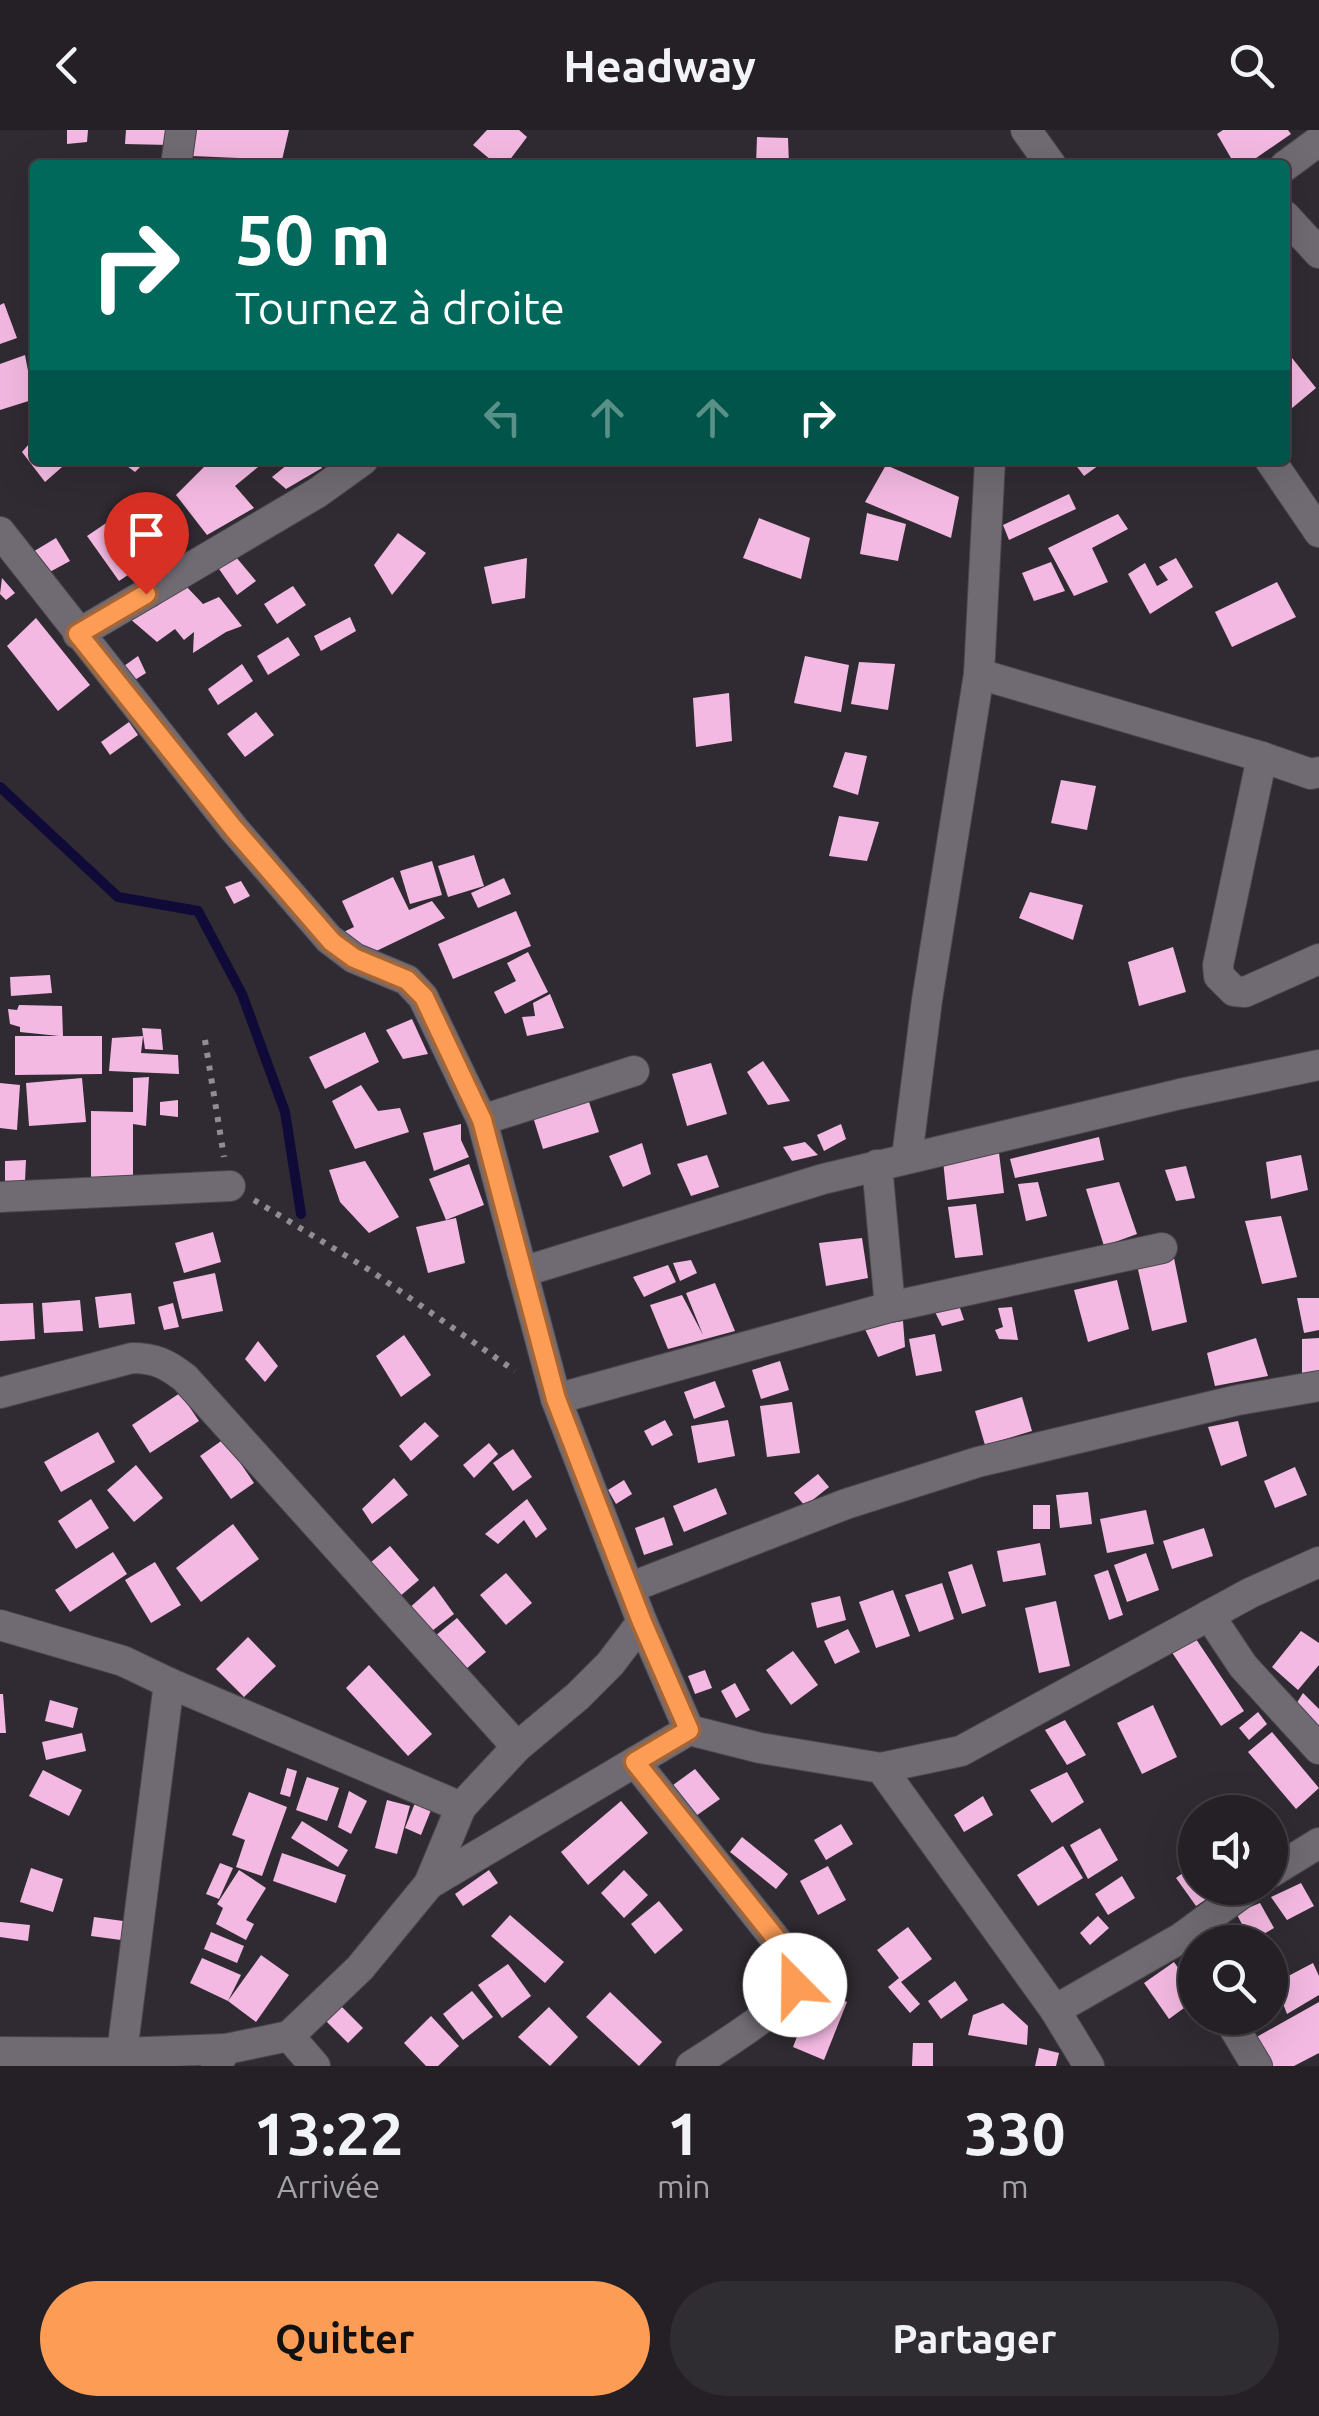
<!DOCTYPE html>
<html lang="fr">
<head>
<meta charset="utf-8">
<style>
	body { margin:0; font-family:Ubuntu,sans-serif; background:#302d32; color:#f1f3f6; height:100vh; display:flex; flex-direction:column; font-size:38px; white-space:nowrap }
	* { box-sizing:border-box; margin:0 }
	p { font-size:32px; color:#a3a3a7 }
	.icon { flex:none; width:55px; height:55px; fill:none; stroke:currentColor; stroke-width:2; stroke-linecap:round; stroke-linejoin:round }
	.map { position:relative; height:1936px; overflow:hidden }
	.side { display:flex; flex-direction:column; background:#242026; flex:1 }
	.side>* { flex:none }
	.hud { position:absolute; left:30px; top:30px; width:1260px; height:305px; border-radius:10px; box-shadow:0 10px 40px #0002,0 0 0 2px #413e43; background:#00695c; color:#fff; overflow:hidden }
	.fabs { position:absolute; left:1178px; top:1665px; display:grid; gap:20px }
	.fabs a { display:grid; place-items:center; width:110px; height:110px; border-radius:50%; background:#242026; box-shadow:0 10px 40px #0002,0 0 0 2px #413e43; font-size:50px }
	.pin { position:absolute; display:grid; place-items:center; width:85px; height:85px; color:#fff; margin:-102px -42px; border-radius:50% 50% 50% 0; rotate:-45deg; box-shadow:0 0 10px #0007 }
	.pin .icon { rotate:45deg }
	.me { position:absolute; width:110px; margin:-55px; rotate:338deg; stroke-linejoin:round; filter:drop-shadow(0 0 8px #0008) }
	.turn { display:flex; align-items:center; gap:35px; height:210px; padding:0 40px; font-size:45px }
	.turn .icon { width:130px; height:130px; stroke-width:2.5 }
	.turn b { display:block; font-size:70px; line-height:85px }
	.lanes { display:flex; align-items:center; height:95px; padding:0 40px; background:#0003; justify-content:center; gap:50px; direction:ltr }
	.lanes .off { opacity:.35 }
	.eta { display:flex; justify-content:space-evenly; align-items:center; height:170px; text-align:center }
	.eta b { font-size:60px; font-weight:600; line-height:70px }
	.button { display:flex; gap:20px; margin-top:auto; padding:20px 40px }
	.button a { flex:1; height:115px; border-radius:60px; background:#fd9d55; color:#111; font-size:40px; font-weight:600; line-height:115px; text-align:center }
	.button a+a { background:#302d32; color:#f1f3f6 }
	header { display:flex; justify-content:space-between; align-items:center; height:130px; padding:0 40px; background:#242026; font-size:45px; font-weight:600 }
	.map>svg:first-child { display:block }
</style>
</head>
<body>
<header><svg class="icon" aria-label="back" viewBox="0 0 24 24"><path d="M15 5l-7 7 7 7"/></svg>Headway<svg class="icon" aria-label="search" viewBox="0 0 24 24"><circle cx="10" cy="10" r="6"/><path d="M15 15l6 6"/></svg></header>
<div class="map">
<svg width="1319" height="1936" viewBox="0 0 1319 1936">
	<rect width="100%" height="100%" fill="#302b32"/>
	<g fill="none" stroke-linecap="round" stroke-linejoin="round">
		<polyline stroke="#0f0a38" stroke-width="10" points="0,657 118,767 198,781 242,864 285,982 301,1084"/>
	</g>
	<g fill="#f4b9e2">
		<polygon points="67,0 88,0 87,12 67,14"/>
		<polygon points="126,0 169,0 169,15 125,14"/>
		<polygon points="188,0 289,0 282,30 192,26"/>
		<polygon points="487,0 519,0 527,7 506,35 497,35 473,15"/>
		<polygon points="1223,0 1288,0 1291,4 1246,35 1235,35 1217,4"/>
		<polygon points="757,7 788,8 789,35 756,35"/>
		<polygon points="4,173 17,208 0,214 0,175"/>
		<polygon points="1288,223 1316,258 1285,284 1285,225"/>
		<polygon points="25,225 29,246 35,229 35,269 0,280 0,234"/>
		<polygon points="35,307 35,330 70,330 45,352 22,322"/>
		<polygon points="119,330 147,330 135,342"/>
		<polygon points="211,330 253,330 258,337 235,356 254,378 207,405 176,365"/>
		<polygon points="293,330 316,330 322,338 286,359 272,347"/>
		<polygon points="1072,330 1106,330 1084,346"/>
		<polygon points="886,335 959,367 951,408 865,372"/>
		<polygon points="1069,364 1076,379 1009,410 1003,395"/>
		<polygon points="121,383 153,428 119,451 87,406"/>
		<polygon points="867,383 906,394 898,431 860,424"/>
		<polygon points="1118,384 1128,399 1092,418 1108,452 1074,466 1048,418"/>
		<polygon points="759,388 810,408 801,449 743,428"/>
		<polygon points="398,403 426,423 392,465 374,435"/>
		<polygon points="56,408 70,431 46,444 31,423"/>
		<polygon points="231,421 256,451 237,465 217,436"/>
		<polygon points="527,428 525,468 492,474 484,437"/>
		<polygon points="1176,428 1193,457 1150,484 1128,444 1145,433 1157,456 1168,450 1159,437"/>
		<polygon points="1051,432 1065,461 1034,471 1022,443"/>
		<polygon points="2,448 15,463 6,470 0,464"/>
		<polygon points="1277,452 1296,487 1232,517 1215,482"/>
		<polygon points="185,455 203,474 219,467 242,496 226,502 193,523 194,502 184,510 175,499 157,512 129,488 157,476"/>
		<polygon points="293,456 306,475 277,494 264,474"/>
		<polygon points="350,487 356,501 321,521 314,506"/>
		<polygon points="36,488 90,555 58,581 7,516"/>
		<polygon points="288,507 300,525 268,545 257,526"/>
		<polygon points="138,526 146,543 133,551 124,536"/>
		<polygon points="805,526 849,535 841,582 794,573"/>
		<polygon points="859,532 895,534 888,580 851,574"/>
		<polygon points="242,534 253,551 218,575 208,559"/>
		<polygon points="729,563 732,611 696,617 693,568"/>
		<polygon points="256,582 274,605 245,627 227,604"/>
		<polygon points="129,592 138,605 110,625 101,612"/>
		<polygon points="845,622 867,626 858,665 833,657"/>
		<polygon points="1061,650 1096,656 1087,700 1051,693"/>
		<polygon points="839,686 879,692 867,731 829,726"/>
		<polygon points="474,725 484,756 448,767 438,736"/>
		<polygon points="432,731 442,765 410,774 400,741"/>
		<polygon points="393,747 409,780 432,771 445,788 343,837 329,809 354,797 342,771"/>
		<polygon points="504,748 511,764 478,778 471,763"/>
		<polygon points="241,751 250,766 234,774 225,757"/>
		<polygon points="1030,762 1083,775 1073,810 1019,788"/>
		<polygon points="516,781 531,816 453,849 438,814"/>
		<polygon points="1173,817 1186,862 1139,876 1128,832"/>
		<polygon points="528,822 548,862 505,884 494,862 516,851 507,833"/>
		<polygon points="50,845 52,863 11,866 10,847"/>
		<polygon points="550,864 564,898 527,906 522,887 535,886 533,873"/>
		<polygon points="19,875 62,876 63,906 102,906 102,944 15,945 15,906 59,906 20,902 20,897 10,894 8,879 17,880"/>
		<polygon points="412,889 428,924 403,929 386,900"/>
		<polygon points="142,898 161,899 163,920 145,919"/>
		<polygon points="365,902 379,932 325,959 309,927"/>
		<polygon points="143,906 141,923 178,925 179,944 109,941 112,908"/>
		<polygon points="763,931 790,971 768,975 747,942"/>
		<polygon points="711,933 727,984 687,996 672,944"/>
		<polygon points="149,947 146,996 133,994 133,1048 91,1048 91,981 133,982 133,948"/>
		<polygon points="82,948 86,992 29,996 26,953"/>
		<polygon points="0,953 20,955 17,1000 0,998"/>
		<polygon points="361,955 378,981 400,978 409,1002 355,1019 332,971"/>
		<polygon points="588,969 599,1002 543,1019 533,987"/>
		<polygon points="178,970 178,987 160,985 160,972"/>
		<polygon points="461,994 461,1010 469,1027 434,1041 423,1003"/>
		<polygon points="841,994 846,1009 824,1021 817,1005"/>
		<polygon points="1099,1007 1104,1030 1015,1048 1010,1029"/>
		<polygon points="805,1012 818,1025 792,1031 783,1017"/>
		<polygon points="642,1013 651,1044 623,1057 609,1026"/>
		<polygon points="999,1023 1004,1063 947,1070 943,1030"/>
		<polygon points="707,1025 719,1057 691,1066 677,1034"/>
		<polygon points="1301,1025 1308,1060 1271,1069 1266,1032"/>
		<polygon points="26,1030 25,1051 5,1053 5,1031"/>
		<polygon points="365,1031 399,1087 369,1103 340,1072 329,1040"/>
		<polygon points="469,1034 484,1075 446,1090 429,1049"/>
		<polygon points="1186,1036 1195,1068 1176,1071 1165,1040"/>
		<polygon points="1038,1052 1047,1086 1026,1091 1018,1054"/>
		<polygon points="1119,1052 1137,1104 1104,1116 1086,1059"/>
		<polygon points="976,1074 983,1125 955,1128 948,1077"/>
		<polygon points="1281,1086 1297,1147 1262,1154 1245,1091"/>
		<polygon points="456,1088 465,1133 428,1143 416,1097"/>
		<polygon points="213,1102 221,1132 184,1143 175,1113"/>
		<polygon points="862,1108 868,1148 826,1156 819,1113"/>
		<polygon points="1174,1128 1187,1192 1152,1201 1137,1135"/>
		<polygon points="691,1130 697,1143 680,1151 673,1133"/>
		<polygon points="668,1135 676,1152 644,1167 633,1147"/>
		<polygon points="215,1143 223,1181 182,1189 173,1152"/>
		<polygon points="1117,1150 1129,1199 1088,1212 1074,1160"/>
		<polygon points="715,1153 735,1201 668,1219 650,1175 682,1165 703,1205 686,1163"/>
		<polygon points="131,1163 135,1194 99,1198 95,1167"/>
		<polygon points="1297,1168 1319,1168 1319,1200 1304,1203"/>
		<polygon points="80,1170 83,1201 44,1203 42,1173"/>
		<polygon points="958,1172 964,1190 942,1196 934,1180"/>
		<polygon points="33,1173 35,1209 0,1211 0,1174"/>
		<polygon points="173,1173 179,1197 164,1200 158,1177"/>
		<polygon points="1012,1177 1018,1210 999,1209 995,1200 1003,1197 998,1178"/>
		<polygon points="903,1191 905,1217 878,1227 864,1197"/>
		<polygon points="935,1204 942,1241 916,1246 909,1209"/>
		<polygon points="404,1205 431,1245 401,1267 376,1226"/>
		<polygon points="1256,1208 1268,1246 1215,1256 1207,1223"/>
		<polygon points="1319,1208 1319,1247 1302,1248 1302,1209"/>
		<polygon points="258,1211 278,1236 265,1252 245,1229"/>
		<polygon points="780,1231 789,1260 761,1269 752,1240"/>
		<polygon points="715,1251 725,1277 694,1289 684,1262"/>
		<polygon points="180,1263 199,1291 150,1323 132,1295"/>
		<polygon points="1022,1267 1032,1301 985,1315 975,1281"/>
		<polygon points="792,1272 800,1323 767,1327 760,1276"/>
		<polygon points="665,1290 673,1305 652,1316 644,1301"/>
		<polygon points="728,1290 735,1326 698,1333 691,1296"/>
		<polygon points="1238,1291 1247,1326 1221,1336 1208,1297"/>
		<polygon points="425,1292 439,1306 411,1331 399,1316"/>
		<polygon points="98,1302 115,1332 61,1362 44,1332"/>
		<polygon points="224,1309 254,1353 231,1369 200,1326"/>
		<polygon points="489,1313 498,1324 474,1348 463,1335"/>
		<polygon points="513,1319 532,1347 513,1361 493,1333"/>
		<polygon points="136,1335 163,1368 134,1392 107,1360"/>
		<polygon points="1295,1337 1307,1365 1275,1378 1264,1351"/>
		<polygon points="818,1344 829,1357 805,1376 794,1363"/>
		<polygon points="394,1348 408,1365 372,1394 362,1379"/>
		<polygon points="624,1350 632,1364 616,1374 608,1360"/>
		<polygon points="716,1358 727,1384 684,1402 673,1376"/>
		<polygon points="1088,1362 1092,1394 1060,1398 1056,1365"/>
		<polygon points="91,1369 109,1398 76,1419 58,1391"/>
		<polygon points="527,1369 547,1399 536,1408 524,1390 498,1414 485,1404"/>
		<rect x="1033" y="1375" width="17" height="24"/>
		<polygon points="1146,1380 1154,1414 1107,1423 1100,1389"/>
		<polygon points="664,1387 673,1415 644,1425 635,1398"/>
		<polygon points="233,1394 259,1429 201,1472 176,1438"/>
		<polygon points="1204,1398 1213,1426 1172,1439 1163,1411"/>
		<polygon points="1040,1413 1046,1445 1003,1452 997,1421"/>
		<polygon points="390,1416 419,1450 392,1473 363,1439"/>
		<polygon points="113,1422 127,1444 70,1482 55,1460"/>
		<polygon points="1146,1423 1159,1460 1127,1472 1114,1435"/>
		<polygon points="155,1432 181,1475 151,1493 125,1450"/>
		<polygon points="972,1434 986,1476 962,1484 948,1442"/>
		<polygon points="1108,1440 1123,1485 1109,1490 1094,1445"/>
		<polygon points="506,1443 532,1473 506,1495 480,1465"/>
		<polygon points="942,1453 954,1489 919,1502 905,1465"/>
		<polygon points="434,1456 454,1484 428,1504 407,1480"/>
		<polygon points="893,1460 910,1506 876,1518 859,1472"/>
		<polygon points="840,1466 846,1490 817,1498 811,1473"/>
		<polygon points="1056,1471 1070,1536 1039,1543 1025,1478"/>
		<polygon points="457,1488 486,1522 459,1545 429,1511"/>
		<polygon points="848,1499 860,1522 835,1534 824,1511"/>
		<polygon points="1301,1501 1319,1513 1319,1535 1298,1560 1272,1537"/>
		<polygon points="1194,1506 1244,1581 1221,1596 1171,1521"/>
		<polygon points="248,1507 276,1536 244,1567 216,1539"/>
		<polygon points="793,1521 818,1555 791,1575 766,1540"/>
		<polygon points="369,1535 432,1604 408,1626 346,1558"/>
		<polygon points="705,1540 712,1558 695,1564 688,1546"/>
		<polygon points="735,1553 750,1580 736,1588 721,1561"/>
		<polygon points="1303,1563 1319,1579 1319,1607 1293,1579"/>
		<polygon points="0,1564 3,1564 6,1603 0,1603"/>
		<polygon points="50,1570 78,1578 73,1598 45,1591"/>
		<polygon points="1153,1575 1177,1627 1142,1644 1117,1593"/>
		<polygon points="1258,1582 1267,1594 1249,1610 1239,1598"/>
		<polygon points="1065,1590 1086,1625 1067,1635 1045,1600"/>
		<polygon points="1272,1602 1319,1658 1296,1679 1248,1622"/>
		<polygon points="82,1603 86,1621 46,1630 42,1612"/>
		<polygon points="287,1638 297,1641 290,1667 280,1664"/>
		<polygon points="695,1639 720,1669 693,1688 669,1658"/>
		<polygon points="43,1640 82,1660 69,1686 29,1666"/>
		<polygon points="1067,1642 1084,1672 1052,1693 1030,1660"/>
		<polygon points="307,1647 339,1658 327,1691 296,1680"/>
		<polygon points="349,1661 367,1671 351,1704 338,1697"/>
		<polygon points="249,1662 287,1677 262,1746 236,1737 245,1710 232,1705"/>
		<polygon points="983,1666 993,1685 964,1702 954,1685"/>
		<polygon points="1211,1669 1220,1682 1199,1682 1198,1680"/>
		<polygon points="387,1670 410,1676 397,1724 375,1718"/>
		<polygon points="621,1671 648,1703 588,1755 561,1722"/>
		<polygon points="415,1673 431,1680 421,1705 405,1698"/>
		<polygon points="302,1691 348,1720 338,1737 291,1708"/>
		<polygon points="841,1694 853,1714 826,1730 814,1710"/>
		<polygon points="1100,1698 1118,1730 1088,1749 1070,1715"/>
		<polygon points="742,1707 788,1744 776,1759 730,1722"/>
		<polygon points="1063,1716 1083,1748 1038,1776 1017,1745"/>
		<polygon points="282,1723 346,1745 336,1773 273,1751"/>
		<polygon points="220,1733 233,1738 219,1769 206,1764"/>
		<polygon points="1195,1734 1195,1758 1223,1758 1196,1776 1176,1748"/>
		<polygon points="828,1736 846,1770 818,1785 800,1751"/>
		<polygon points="31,1738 63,1749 53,1782 20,1772"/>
		<polygon points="239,1740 266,1758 246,1790 254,1794 246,1810 216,1794 223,1778 217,1774"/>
		<polygon points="489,1740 498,1753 463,1776 455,1764"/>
		<polygon points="624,1740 648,1765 624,1788 601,1763"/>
		<polygon points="1122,1746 1135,1768 1108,1785 1095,1764"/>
		<polygon points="1301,1753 1314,1776 1287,1790 1271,1767"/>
		<polygon points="659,1771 683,1800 655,1824 631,1794"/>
		<polygon points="1260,1773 1274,1798 1251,1811 1236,1783"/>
		<polygon points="510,1785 564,1832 545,1853 491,1806"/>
		<polygon points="1098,1786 1109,1798 1090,1815 1080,1803"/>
		<polygon points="94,1787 123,1791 121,1810 91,1806"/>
		<polygon points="0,1792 30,1795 28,1811 0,1807"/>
		<polygon points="908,1797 932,1829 901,1852 920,1874 910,1883 888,1857 899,1848 877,1820"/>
		<polygon points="211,1802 244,1816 237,1833 204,1819"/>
		<polygon points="261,1825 289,1845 256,1892 228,1871 190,1853 202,1828 241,1845 228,1871"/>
		<polygon points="1174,1832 1195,1862 1195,1870 1169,1889 1144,1853"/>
		<polygon points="1313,1833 1319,1846 1319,1865 1287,1884 1275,1853"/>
		<polygon points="508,1834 531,1866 502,1888 478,1855"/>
		<polygon points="955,1851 968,1870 941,1889 928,1871"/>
		<polygon points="815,1860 847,1872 824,1930 793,1917"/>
		<polygon points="472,1861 493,1887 463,1910 443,1884"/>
		<polygon points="610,1862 662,1912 639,1936 586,1887"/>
		<polygon points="1319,1872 1319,1923 1294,1936 1268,1936 1253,1909"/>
		<polygon points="338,1873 363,1898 348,1913 323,1888"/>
		<polygon points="1003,1873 1028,1896 1027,1915 968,1905 973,1885"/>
		<polygon points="549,1877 578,1907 550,1936 518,1907"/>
		<polygon points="431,1886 459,1916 438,1936 426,1936 404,1913"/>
		<polygon points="913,1913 933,1913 933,1936 912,1936"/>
		<polygon points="1039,1918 1059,1923 1056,1936 1035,1936"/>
	</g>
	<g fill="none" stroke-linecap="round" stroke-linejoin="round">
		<g stroke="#4b474d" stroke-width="32">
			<g id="minor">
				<polyline points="1026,0 1051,35"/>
				<polyline points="176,35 181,0"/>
				<polyline points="1285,36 1319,11"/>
				<polyline points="1285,86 1319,123"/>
				<polyline points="990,330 979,544 1262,627 1218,835 1219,846 1234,861 1245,862 1319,829"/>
				<polyline points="1270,330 1319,402"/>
				<polyline points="0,402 234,699 329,809 354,828 407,850 423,867 482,990 556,1269 642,1492 689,1600 429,1754"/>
				<polyline points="78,504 317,363 363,330"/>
				<polyline points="1262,627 1311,644 1319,642"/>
				<polyline points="482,990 634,941"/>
				<polyline points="907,1027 927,870 979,544"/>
				<polyline points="877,1035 890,1177"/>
				<polyline points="0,1067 230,1056"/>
				<polyline points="522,1142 823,1049 1180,964 1319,935"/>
				<path d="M0,1263l132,-35c23,0 35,6 53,20l332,369"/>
				<polyline points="556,1269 890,1177 1162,1118"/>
				<polyline points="629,1458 846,1374 978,1332 1238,1270 1319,1256"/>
				<polyline points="1209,1485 1243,1536 1319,1619"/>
				<polyline points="0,1495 123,1531 169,1553 122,1923"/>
				<polyline points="169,1553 461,1677"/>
				<polyline points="689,1600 760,1618 881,1638 1055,1880 1089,1936"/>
				<path d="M635,1632l150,189c6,10 12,19 10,30 -3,24 -82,70 -104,85"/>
				<polyline points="881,1638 961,1621 1250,1463 1319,1432"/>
				<polyline points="1270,1743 1319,1713"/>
				<polyline points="1055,1880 1181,1808 1249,1758"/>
				<polyline points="1228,1888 1257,1936"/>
				<polyline points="289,1906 315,1936"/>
				<polyline points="0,1922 122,1923 226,1919"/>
				<polyline points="216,1936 226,1919 289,1906 360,1838 429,1754 461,1677 517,1617 578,1566 610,1534 642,1492"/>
			</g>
		</g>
		<g stroke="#918d92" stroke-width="6" stroke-dasharray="5 8" stroke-linecap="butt">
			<polyline points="205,910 224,1027"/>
			<polyline points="254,1070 371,1141 515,1241"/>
		</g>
		<use href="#minor" stroke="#706a72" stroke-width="30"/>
	</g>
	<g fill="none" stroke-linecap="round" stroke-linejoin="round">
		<g stroke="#a46637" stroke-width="25">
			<polyline id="route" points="146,464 78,504 234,699 332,812 354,828 407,850 424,867 482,990 556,1269 642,1492 689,1600 635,1632 786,1821 794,1838 795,1855"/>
		</g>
		<use href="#route" stroke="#fd9d55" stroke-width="18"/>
	</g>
</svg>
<div class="fabs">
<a><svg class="icon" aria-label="sound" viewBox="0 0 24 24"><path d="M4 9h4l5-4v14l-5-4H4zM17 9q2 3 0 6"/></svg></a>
<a><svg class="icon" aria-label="search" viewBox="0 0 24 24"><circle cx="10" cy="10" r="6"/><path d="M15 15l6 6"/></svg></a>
</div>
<div class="pin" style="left:146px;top:464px;background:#d93025"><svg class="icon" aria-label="arrive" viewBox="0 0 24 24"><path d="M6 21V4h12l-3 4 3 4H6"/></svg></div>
<svg class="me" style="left:795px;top:1855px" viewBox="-20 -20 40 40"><circle r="19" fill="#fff"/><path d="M0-13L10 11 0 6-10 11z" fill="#fd9d55"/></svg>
<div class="hud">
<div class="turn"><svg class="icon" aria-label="right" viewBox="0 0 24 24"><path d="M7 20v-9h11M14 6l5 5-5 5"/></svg><div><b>50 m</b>Tournez à droite</div></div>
<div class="lanes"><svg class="icon off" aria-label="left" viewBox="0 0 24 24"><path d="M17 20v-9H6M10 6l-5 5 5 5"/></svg><svg class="icon off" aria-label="ahead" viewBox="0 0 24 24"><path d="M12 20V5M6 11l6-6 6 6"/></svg><svg class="icon off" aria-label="ahead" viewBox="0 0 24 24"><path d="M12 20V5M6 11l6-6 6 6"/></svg><svg class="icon" aria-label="right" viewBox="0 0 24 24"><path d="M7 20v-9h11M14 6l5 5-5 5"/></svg></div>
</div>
</div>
<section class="side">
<div class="eta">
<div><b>13:22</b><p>Arrivée</p></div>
<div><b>1</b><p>min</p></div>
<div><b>330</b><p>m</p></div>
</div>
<div class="button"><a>Quitter</a><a>Partager</a></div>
</section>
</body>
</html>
